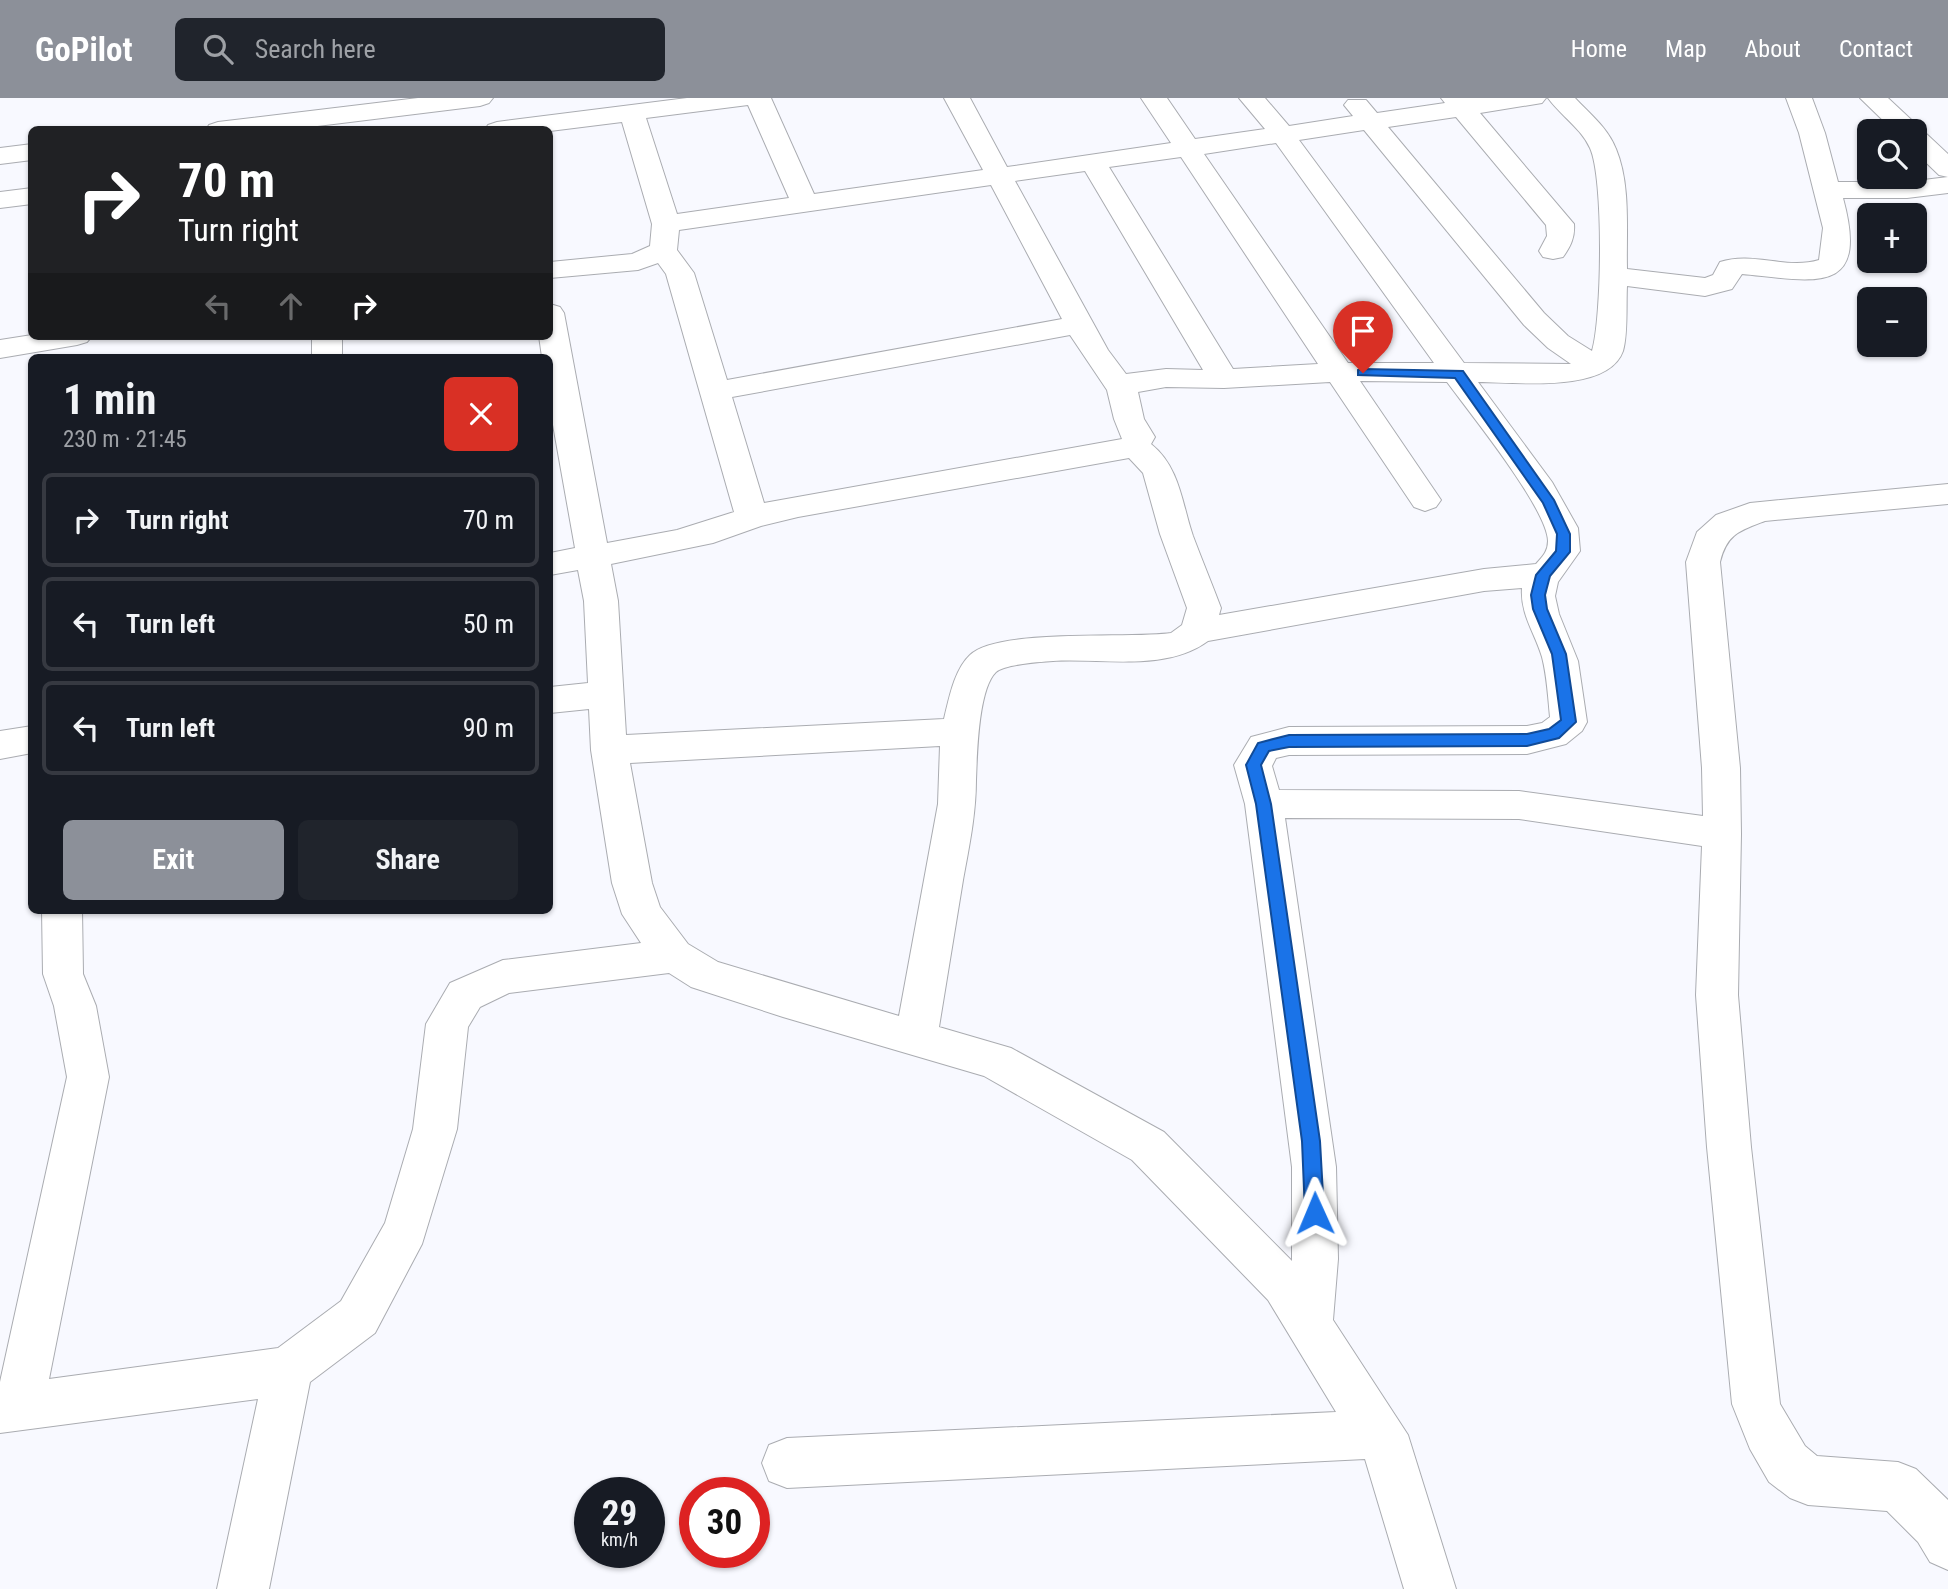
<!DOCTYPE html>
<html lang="en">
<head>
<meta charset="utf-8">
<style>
	body { margin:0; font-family:"Roboto Condensed",sans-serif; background:#20242c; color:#f1f3f6; height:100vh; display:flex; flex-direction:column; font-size:26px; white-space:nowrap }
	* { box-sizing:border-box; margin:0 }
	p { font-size:23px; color:#9ea1a6 }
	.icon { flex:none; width:38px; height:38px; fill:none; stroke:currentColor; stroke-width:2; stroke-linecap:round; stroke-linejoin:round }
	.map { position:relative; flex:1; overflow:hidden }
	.side { position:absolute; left:28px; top:256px; width:525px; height:560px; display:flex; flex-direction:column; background:#171b24; border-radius:10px; box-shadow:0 2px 5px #0004 }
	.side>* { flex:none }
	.top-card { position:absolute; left:28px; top:28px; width:525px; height:214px; border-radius:10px; box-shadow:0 2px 5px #0004; background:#202124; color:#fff; overflow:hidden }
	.buttons { position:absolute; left:1857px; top:21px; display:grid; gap:14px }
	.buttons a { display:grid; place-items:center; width:70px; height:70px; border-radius:10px; background:#171b24; box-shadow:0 2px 5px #0004; font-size:35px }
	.speed { position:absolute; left:574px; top:1379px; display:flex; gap:14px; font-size:35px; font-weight:700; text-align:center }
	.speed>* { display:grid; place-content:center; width:91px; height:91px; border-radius:50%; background:#171b24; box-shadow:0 2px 5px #0004; line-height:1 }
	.speed small { font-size:18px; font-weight:400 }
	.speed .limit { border:10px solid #d22; background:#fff; color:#111 }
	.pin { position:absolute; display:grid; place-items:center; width:60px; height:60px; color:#fff; margin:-72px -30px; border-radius:50% 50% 50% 0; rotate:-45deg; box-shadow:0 0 7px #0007 }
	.pin .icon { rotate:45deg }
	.me { position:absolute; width:77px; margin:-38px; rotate:359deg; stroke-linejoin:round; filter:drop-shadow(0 0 5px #0008) }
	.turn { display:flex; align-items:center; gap:24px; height:147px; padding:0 35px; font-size:32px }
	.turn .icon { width:91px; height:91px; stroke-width:2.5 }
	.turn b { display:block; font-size:49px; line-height:60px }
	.lanes { display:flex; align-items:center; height:66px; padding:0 35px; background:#0003; justify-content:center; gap:35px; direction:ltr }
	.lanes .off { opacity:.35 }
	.round { display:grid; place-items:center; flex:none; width:74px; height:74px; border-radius:10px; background:#20242c }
	.headline { display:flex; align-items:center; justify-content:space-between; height:119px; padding:0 35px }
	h1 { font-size:42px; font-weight:700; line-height:52px }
	.primary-button { display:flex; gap:14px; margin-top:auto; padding:14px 35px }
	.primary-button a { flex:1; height:80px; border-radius:10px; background:#8c9099; color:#fff; font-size:28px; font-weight:700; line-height:80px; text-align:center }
	.primary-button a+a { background:#20242c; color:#f1f3f6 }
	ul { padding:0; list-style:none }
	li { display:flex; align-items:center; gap:21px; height:94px; margin:0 14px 10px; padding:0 21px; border:4px solid #363941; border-radius:10px }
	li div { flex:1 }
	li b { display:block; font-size:26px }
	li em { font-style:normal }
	header { display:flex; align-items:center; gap:42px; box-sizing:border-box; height:98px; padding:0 35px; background:#8c9099; color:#fff }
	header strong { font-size:33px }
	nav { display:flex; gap:38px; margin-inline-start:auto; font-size:24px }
	.search { width:490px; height:63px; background:#20242c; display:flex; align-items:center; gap:18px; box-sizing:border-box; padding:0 24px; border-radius:10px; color:#9ea1a6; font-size:26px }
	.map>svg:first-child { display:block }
</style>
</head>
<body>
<header>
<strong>GoPilot</strong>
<div class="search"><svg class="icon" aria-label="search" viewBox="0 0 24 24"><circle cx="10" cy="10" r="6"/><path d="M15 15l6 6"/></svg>Search here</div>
<nav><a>Home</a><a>Map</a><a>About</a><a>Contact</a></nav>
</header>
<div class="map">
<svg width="1948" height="1491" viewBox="0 0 1948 1491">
	<rect width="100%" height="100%" fill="#f8f9ff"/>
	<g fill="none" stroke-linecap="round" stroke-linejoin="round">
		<g stroke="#aaacb1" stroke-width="2">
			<g id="minor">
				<polygon points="418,0 493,0 489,5 480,8 285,32 206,32 209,27 218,24"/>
				<path d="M687,0h84l43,96 169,-24 -39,-72h26l37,69 164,-24 -30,-45h26l28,41 70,-10 -26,-31h26l24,28 64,-10 -9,-11 4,-5h18l11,13 68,-10 -4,-5h105l-4,5 -62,10 94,111c1,13 -3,22 -11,33l-10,2 -10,-2 -4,-6 8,-15 -1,-11 -90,-108 -68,10 156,186 24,23 24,15c10,-33 12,-173 -2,-203 -9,-20 -29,-32 -42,-50h27c15,16 33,30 41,51 15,36 10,82 11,120l78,9 8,-3 7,-13c33,-11 66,8 99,-2l4,-32 -24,-95 -13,-35h26l13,35 13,49h69l41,-5v16l-41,5h-64c27,99 -28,83 -101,76l-10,15 -27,7 -78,-10c-1,18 1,49 -4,65 -15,43 -109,31 -145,31l74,100 26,46 2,23 -22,31 -3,14 4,18 19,47 9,61 -5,9 -16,13 -39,10 -238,1 -13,3 -4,8 7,24 240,1 184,25 -1,-48 -16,-206 11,-30 19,-17 34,-12 198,-19v20l-183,17c-26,10 -38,13 -45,41l20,206 1,66 -3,161 13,152 29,257 25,42 12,10 81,6 18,7 32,31v70l-18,-8 -12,-20 -31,-31 -79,-6 -18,-7 -21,-16 -19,-33 -18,-45 -25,-257 -11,-152 6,-149 -183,-27 -234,-1 51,349 2,92 -5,61 75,115 48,154h-52l-39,-130 -578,29 -18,-7 -7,-18 7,-18 18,-7 549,-26 -68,-112 -136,-140 -148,-84 -201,-59 -92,-30 -22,-14 -160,20 -29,14 -12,20 -11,102 -35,115 -47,89 -65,49 -41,207h-52l41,-190 -258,34v-51l67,-305 -13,-71 -11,-32 -1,-64h40l1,64 13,32 13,71 -60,302 229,-31 63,-47 44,-78 28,-94 13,-105 24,-41 53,-23 138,-17 -19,-29 -10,-31 -21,-133 -2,-41 -39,4v-26l38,-4 -4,-82 -6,-31 -28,5v-22l25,-5 -25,-140v-51h-8l-3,-21h11v-32l10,3 4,6 43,230 70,-13 57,-18 -68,-238 -8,-11 -20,7 -88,8v-16l82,-8 18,-8 2,-22 -30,-102 -72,9 -65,-1 3,-5 9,-3zM748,7l41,93 -112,16 -31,-96zM1364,32l160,195 24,23 23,16 -107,-1 -165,-223zM1276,45l158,220h-86l-144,-209zM1181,59l137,207 -85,5 -124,-202zM1085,73l118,199 -37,-1 -40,5 -18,-24 -93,-169zM991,87l71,134 -335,61 -33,-107 -17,-23 2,-20zM1070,237l37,55 7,29 8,20 -358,64 -32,-106zM1360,283l87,1c22,30 100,126 101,159 0,11 -6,16 -12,23l-52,5 -265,46 2,-7c-9,-24 -19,-48 -28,-72 -11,-32 -13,-69 -42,-92l4,-7 -11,-18 -6,-27 28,-5 58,1 106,-6 84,125 11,4 11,-4 5,-7zM1129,360l14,15 17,61 27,74 -5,17 -11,8c-42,6 -174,-5 -201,22 -16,15 -21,44 -26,64l-318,16 -8,-134 -7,-37 102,-21 48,-17 37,-9zM1522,490c-2,26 13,45 20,69 5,19 6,40 8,60l-8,6 -15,3 -238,1 -38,10 -17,28 11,39 47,363v94l-128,-129 -153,-84 -72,-21c8,-49 16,-98 24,-147 6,-33 13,-66 13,-100 1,-24 2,-91 20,-108 9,-8 44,-10 57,-11 50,-3 113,11 155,-20l276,-50zM940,648l-2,58 -39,212 -181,-54 -30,-18 -28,-37 -8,-24 -22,-120z"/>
				<polygon points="1860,0 1888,0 1948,56 1948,79 1939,77 1914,53 1914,33 1894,33"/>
				<polygon points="32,46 32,62 0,66 0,50"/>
				<polygon points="32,90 32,106 0,110 0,94"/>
				<polygon points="32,237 32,238 92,238 87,244 77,247 0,260 0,242"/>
				<rect x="312" y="238" width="30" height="21"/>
				<polygon points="32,628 32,655 0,661 0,633"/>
			</g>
		</g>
		<use href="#minor" fill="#fff" fill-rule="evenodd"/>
	</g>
	<polygon fill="#1a73e8" stroke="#114b97" stroke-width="2" points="1363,271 1463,273 1554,402 1570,436 1570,454 1550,478 1545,497 1547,511 1566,556 1576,624 1559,640 1527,648 1289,649 1269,653 1261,667 1271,706 1320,1043 1324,1115 1321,1121 1315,1123 1308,1121 1305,1115 1302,1043 1256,706 1246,667 1258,645 1289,637 1527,636 1549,631 1561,622 1552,556 1533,511 1531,497 1536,477 1556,453 1557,436 1543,405 1455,280 1358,277 1358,272"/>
</svg>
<div class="buttons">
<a><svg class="icon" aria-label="search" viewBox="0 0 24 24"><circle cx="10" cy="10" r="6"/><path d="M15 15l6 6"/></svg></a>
<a>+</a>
<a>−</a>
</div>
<div class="speed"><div>29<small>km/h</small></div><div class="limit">30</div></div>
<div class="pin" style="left:1363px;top:275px;background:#d93025"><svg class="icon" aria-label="arrive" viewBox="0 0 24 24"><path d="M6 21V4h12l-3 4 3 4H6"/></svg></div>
<svg class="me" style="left:1315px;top:1115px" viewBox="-20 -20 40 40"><path d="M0-17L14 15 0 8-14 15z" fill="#1a73e8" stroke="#fff" stroke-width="4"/></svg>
<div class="top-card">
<div class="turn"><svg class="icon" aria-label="right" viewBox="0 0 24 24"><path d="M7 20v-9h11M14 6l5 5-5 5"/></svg><div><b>70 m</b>Turn right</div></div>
<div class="lanes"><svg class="icon off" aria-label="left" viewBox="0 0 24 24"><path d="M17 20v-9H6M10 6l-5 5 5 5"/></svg><svg class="icon off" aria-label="ahead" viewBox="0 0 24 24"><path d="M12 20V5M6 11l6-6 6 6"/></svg><svg class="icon" aria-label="right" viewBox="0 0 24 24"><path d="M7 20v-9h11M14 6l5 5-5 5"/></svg></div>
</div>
<section class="side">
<div class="headline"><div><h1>1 min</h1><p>230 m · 21:45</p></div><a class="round" style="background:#d93025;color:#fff"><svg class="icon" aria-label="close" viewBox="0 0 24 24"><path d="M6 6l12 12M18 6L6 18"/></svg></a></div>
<ul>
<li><svg class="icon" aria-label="right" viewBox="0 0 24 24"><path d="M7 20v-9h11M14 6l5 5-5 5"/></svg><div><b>Turn right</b></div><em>70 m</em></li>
<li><svg class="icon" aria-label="left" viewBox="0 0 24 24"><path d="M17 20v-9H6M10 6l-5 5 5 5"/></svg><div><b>Turn left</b></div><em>50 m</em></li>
<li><svg class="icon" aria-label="left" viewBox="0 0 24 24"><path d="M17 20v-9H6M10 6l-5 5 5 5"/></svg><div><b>Turn left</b></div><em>90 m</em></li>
</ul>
<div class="primary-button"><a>Exit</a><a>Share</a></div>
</section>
</div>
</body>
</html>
